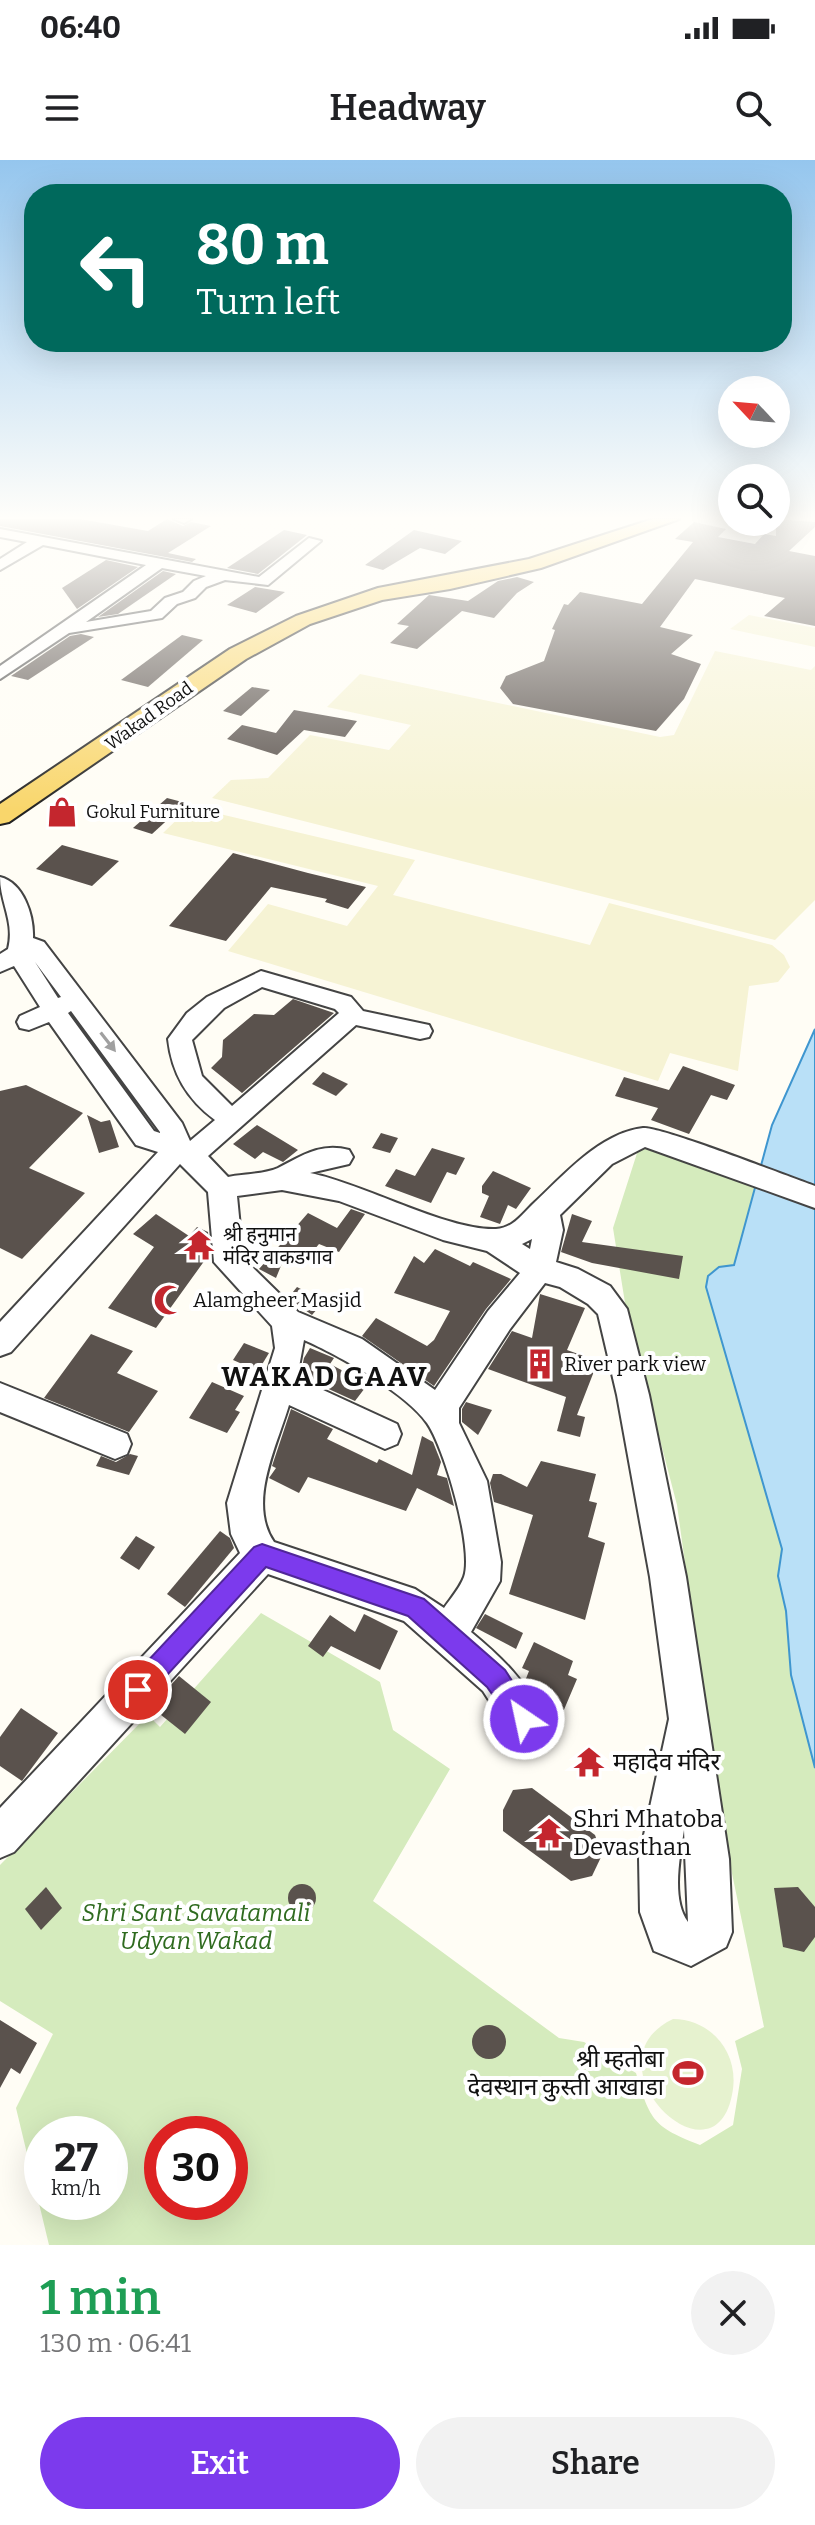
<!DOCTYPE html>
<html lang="en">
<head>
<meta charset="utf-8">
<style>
	body { margin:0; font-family:Bitter,"Noto Sans Devanagari",serif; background:#f2f2f2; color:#202124; height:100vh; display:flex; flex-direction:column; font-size:30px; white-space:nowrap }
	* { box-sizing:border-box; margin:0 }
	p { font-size:26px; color:#757577 }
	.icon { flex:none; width:44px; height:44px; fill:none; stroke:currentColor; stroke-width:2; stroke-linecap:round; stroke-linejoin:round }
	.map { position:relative; height:2085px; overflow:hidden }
	.drawer { display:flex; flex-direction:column; background:#fff; flex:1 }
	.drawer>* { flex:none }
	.top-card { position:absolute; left:24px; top:24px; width:768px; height:168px; border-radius:32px; box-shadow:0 8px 32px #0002; background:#00695c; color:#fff; overflow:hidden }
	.needle { width:52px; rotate:296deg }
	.buttons { position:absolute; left:718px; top:216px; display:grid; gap:16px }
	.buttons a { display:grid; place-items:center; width:72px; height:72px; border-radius:50%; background:#fff; box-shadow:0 8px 32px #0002; font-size:40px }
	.speed { position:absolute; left:24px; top:1956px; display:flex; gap:16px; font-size:40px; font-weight:700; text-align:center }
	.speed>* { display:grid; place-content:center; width:104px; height:104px; border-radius:50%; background:#fff; box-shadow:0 8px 32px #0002; line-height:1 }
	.speed small { font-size:20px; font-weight:400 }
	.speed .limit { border:12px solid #d22; background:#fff; color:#111 }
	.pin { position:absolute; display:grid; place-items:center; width:68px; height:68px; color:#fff; margin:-34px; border:4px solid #fff; border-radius:50%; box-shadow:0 2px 8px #0007 }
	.me { position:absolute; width:88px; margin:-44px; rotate:326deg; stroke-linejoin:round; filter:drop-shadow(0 0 6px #0008) }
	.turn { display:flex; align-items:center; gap:28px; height:168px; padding:0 40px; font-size:36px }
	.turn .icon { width:104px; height:104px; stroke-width:2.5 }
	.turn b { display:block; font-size:56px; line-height:68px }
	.round { display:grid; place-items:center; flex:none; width:84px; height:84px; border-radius:42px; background:#f2f2f2 }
	.summary { display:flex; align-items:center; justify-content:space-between; height:136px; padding:0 40px }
	h1 { font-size:48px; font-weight:600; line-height:60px; color:#1e9e55 }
	.action { display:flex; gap:16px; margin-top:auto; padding:16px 40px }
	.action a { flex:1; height:92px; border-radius:48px; background:#7c3aed; color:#fff; font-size:32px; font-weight:600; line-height:92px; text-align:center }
	.action a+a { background:#f2f2f2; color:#202124 }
	.status { display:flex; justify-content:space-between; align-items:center; height:56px; padding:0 40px; background:#fff; direction:ltr }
	.status svg { height:22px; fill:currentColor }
	header { display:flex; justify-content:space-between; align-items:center; height:104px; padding:0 40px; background:#fff; font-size:36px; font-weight:600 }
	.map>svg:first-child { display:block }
</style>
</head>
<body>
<div class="status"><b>06:40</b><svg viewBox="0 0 49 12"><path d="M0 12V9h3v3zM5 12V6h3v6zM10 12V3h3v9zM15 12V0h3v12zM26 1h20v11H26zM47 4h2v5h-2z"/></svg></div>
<header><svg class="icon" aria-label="menu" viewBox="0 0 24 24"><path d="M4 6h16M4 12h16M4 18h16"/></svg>Headway<svg class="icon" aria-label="search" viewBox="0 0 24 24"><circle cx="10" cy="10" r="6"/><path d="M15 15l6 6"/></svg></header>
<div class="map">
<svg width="815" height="2085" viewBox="0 0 815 2085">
	<rect width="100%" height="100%" fill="#fffdf5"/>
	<g fill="#f6f3d4">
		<polygon points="749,455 815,468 815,487 730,469"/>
		<polygon points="715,491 811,510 815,506 815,740 775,780 212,638 231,620 268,618 310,575 389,590 411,565 327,547 360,514 660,577 674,575"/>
		<polygon points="190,647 415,700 393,735 590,785 609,743 772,785 784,795 790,807 778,822 749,826 738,911 670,893 658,921 228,791 268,744 347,766 378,726 163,673"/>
	</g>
	<path fill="#d5ebbd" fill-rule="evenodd" d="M639,987l117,37 -22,81 -15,2 -13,20 76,262 -4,27 8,35 5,64 24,93v477h-766l-33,-137 37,-74 -53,-33v-136l148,-150 12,12 101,-114 119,69 13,48 57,39 -77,132 186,137 25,4 52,31c14,48 18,54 64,72l33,-20 9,-56 -7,-28 29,-14 -44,-211 -43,-311 -51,-196 -13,-81zM42,1974h68v68h-68zM162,1974h68v68h-68z"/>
	<path fill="#e6f2cf" d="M673,1859c37,0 65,32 60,70 -15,107 -152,-26 -60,-70z"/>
	<polygon fill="#b9e0f7" stroke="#3f96cf" stroke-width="2" points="815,869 815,1608 791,1515 786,1451 778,1416 782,1389 706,1127 708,1116 719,1107 734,1105 772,965"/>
	<g fill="#5a524d">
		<polygon points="0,359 80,359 148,371 167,359 183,366 191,362 211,366 168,393 196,399 192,402 0,366"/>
		<polygon points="776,359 815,362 815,367 789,391 815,396 815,466 764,456 785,438 695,419 660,467 693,475 671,494 701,504 684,539 656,571 513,544 500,528 506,516 544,501 555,470 552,469 564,444 568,445 580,432 642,444 693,382 675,379 694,362 726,369 718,377 755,384 764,374 776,376"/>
		<polygon points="284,370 307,375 258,414 227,408"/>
		<polygon points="414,370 462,381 445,394 420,388 383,410 365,405"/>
		<polygon points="106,400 138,407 77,449 62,428"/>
		<polygon points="163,411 176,414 118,454 98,457"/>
		<polygon points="517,417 534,422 517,433 494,458 462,451 417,489 390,483 409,466 397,464 429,435 468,441 498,421"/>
		<polygon points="255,427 285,432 256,453 227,445"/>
		<polygon points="81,474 94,477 28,520 11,516 70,476"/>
		<polygon points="182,475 203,480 148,527 121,520"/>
		<polygon points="252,527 270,530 241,556 223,551"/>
		<polygon points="294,550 357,561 345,577 304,570 277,595 227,579 242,565 276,573"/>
		<polygon points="167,638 186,643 152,674 133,668"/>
		<polygon points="62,685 119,701 92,726 36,709"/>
		<polygon points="233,693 308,713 366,727 348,749 325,742 327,739 271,727 226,781 169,766"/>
		<polygon points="293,839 334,853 242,933 211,908 222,897 223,880 254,854 274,855"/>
		<polygon points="683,906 735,925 727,940 711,935 689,974 651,960 658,948 615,936 624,917 669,930"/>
		<polygon points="323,912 348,924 336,936 312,924"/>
		<polygon points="26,925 83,953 29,1008 85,1033 22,1099 0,1088 0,931"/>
		<polygon points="87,955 101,962 110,960 119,987 99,993"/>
		<polygon points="257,965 298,990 283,1002 263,992 255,999 233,984"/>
		<polygon points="381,973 398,978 390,993 372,988"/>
		<polygon points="432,988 465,998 456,1015 447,1012 431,1043 385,1026 396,1009 415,1016"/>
		<polygon points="493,1011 531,1028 516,1049 508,1045 500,1064 480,1057 489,1036 482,1033 482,1026"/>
		<polygon points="351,1049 365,1054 339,1092 319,1084 304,1102 285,1096 276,1118 259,1109 308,1053 337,1068"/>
		<polygon points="156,1054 189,1076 197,1067 208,1072 210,1093 156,1168 108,1148 154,1087 133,1074"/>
		<polygon points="572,1054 592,1061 582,1082 683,1096 679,1119 592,1103 561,1092"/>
		<polygon points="435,1089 470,1106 473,1102 511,1119 486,1149 434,1226 362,1176 376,1158 427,1186 434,1180 450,1151 394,1133 414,1096 424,1103"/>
		<polygon points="297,1127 324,1141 312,1155 288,1138"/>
		<polygon points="540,1134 585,1148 567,1190 598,1201 577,1255 585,1257 580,1277 557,1271 566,1237 488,1209 512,1171 532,1178"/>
		<polygon points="91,1174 133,1191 117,1213 158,1231 129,1272 44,1238"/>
		<polygon points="244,1183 269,1193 258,1211 233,1200"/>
		<polygon points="310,1188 334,1198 330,1204 368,1224 355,1241 300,1216 304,1198"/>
		<polygon points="212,1222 244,1236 235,1250 240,1252 227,1273 189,1258"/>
		<polygon points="466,1242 492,1250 478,1275 462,1262 462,1249"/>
		<polygon points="291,1249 333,1269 327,1279 377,1303 379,1299 412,1315 422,1276 433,1282 441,1302 437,1315 447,1318 454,1346 417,1328 406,1351 308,1317 299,1333 269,1318 276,1308 272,1306"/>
		<polygon points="130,1294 138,1296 129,1315 96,1306 101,1296 116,1302"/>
		<polygon points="541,1301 596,1314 589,1341 597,1343 588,1377 605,1383 585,1460 509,1434 533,1355 494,1342 490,1323 493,1314 501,1314 527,1327"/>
		<polygon points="220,1371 230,1378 234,1388 185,1447 167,1434"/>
		<polygon points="136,1376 155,1387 139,1410 120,1398"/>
		<polygon points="364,1454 398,1471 380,1510 331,1486 323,1497 308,1486 330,1455 355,1472"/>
		<polygon points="485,1454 523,1473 516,1489 476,1468"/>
		<polygon points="534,1482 573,1501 568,1515 577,1519 563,1552 537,1539 525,1521 529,1511 522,1508"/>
		<polygon points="179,1516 211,1542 185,1574 151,1547"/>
		<polygon points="21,1548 58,1573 22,1621 0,1606 0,1577"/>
		<polygon points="532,1628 595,1675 602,1695 592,1716 571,1721 503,1671 503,1650 513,1630"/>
		<circle cx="302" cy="1738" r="14"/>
		<polygon points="46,1727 62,1748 41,1770 25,1749"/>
		<polygon points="798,1727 815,1747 815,1777 804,1792 783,1787 774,1728"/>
		<polygon points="0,1860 37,1883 20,1914 11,1908 0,1928"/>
		<circle cx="489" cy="1882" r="17"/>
	</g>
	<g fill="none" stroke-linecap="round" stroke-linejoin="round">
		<g stroke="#444" stroke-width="4">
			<g id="minor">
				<polygon points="174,359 191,359 184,363"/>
				<path d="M0,369l259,48 50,-39 12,3 -53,44 -43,-5 -19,7 -11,11 -18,6 -15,14 -93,15 -69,46v-13l146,-101 -103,-20 -43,25v-11l27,-17 -27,-5zM162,408l44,8 -12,5 -11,11 -18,6 -14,13 -65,11z"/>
				<path d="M0,717c24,6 34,39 33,61l11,4 138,181 8,18 25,-21c-28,-21 -43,-46 -47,-81l19,-26 20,-16 54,-26 90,26 12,14 66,14 3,6 -3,6 -9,2 -64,-14 -148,131 20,21c15,-3 37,-3 50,-9 23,-12 43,-26 71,-18l4,7 -4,7 -39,9c54,11 138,58 186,56 18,-1 27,-16 39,-27 29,-27 65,-69 108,-74 17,-2 146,49 172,58v22l-170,-61 -33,17 -52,51 3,15 -7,32 22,7 32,17 17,23 22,86 37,182 43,282 3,73 -6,15 -35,19 -37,-15 -14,-39 -1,-54 30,-139 -19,-142 -33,-182 -19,-81 -10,-10 -28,-17 -15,-4 -35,46 -51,79v15l28,58 14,81 -1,19 -29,51c30,25 57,50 72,87l-5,14 -14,5 -14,-5 -27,-42 -79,-70 -136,-47 -254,278 -14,6v-50l240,-255 -9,-19 -4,-31 48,-155 -3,-22 -58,-64 -6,-70 -28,-28 -169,188 -11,4v-34l158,-170 -22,-7 -87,-123 -20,8 -9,-2 -3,-6 3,-6 20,-9 -26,-41 -14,6v-18l8,-5c7,-27 -8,-46 -8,-72zM35,802l26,35 -3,1zM262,827l73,22 4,4 -107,93 -30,-30 -10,-36 32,-32zM71,851l89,121v1l-6,-2 -86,-118zM282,1030l57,11 104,39 44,11 33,22 -32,38 -53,79 -73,-51 -64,-27 -55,-54 -6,-62zM532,1079l-2,10 -8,-5zM304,1180c34,15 102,53 123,83 17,24 47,126 37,154 -4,11 -14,22 -20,31l-29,-19 -141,-47c-27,-39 3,-96 15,-137l96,44 12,-5 4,-10 -4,-10 -100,-46zM684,1670l4,92c-17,-22 -8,-66 -4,-92z"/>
				<polygon points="0,1223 127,1274 131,1284 127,1294 115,1299 0,1252"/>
			</g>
		</g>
		<g stroke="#222" stroke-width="4">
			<polygon id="major" points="653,359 679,359 541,408 450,429 382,440 310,464 246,499 9,662 0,664 0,644 230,489 296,456 378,428 529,399"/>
		</g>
		<use href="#minor" fill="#fff" fill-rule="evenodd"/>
		<use href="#major" fill="#f9d66b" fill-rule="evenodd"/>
	</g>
	<defs><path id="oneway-solid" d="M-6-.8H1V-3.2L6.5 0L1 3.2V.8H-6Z" transform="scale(2)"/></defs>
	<use fill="#a0a0a0" href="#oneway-solid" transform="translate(108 882) rotate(52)"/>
	<linearGradient id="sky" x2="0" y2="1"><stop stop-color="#95c6ee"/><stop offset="0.55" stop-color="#fffefa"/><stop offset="1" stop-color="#fffefa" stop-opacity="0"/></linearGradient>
	<rect width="815" height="651" fill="url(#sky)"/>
	<polygon fill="#7c3aed" stroke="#51269a" stroke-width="2" points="262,1384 424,1439 505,1510 537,1559 533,1568 524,1571 516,1568 487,1527 408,1456 266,1407 146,1538 138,1542 129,1538 126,1530 129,1521 254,1387"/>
	<defs>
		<g id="shop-bare" transform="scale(2.4)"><path d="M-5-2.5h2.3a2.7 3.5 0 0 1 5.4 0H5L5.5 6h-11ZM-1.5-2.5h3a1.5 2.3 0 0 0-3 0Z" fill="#c4262e" stroke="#fff" stroke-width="2.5" paint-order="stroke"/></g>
		<g id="temple-bare" transform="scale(2.4)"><path d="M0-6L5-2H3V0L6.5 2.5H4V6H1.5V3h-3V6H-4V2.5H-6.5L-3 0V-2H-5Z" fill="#c4262e" stroke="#fff" stroke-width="2.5" paint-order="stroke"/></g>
		<g id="mosque-bare" transform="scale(2.4)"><path d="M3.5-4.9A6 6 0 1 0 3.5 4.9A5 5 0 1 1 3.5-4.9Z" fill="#c4262e" stroke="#fff" stroke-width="2.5" paint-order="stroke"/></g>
		<g id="building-bare" transform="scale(2.4)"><path d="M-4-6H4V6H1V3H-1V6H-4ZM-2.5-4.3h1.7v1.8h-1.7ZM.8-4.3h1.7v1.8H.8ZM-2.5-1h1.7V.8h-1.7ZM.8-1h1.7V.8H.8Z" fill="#c4262e" stroke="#fff" stroke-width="2.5" paint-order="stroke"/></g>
		<g id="stadium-bare" transform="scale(2.4)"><path d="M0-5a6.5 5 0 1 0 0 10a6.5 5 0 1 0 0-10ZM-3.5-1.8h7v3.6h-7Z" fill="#c4262e" stroke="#fff" stroke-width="2.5" paint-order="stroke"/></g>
	</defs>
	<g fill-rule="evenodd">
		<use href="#shop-bare" x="62" y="652"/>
		<use href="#temple-bare" x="199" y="1085"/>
		<use href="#mosque-bare" x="169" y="1140"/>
		<use href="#building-bare" x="540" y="1204"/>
		<use href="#temple-bare" x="589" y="1602"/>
		<use href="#temple-bare" x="549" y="1673"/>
		<use href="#stadium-bare" x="688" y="1913"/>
	</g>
	<g text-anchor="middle" stroke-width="8" stroke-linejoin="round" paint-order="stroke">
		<g font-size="18" fill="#111" stroke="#fff">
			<text transform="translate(149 556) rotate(-36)" y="6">Wakad Road</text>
		</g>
		<g font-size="18" fill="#111" stroke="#fff" text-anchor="start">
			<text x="86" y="658">Gokul Furniture</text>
		</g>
		<g font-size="20" fill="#111" stroke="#fff" text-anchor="start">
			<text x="223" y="1081">श्री हनुमान<tspan x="223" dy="23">मंदिर वाकडगाव</tspan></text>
			<text x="193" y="1147">Alamgheer Masjid</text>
			<text x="564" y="1211">River park view</text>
		</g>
		<g font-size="24" fill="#111" stroke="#fff" text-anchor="start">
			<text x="613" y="1610">महादेव मंदिर</text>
			<text x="573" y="1667">Shri Mhatoba<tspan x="573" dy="28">Devasthan</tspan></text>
			<text x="664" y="1907" text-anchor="end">श्री म्हतोबा<tspan x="664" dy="28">देवस्थान कुस्ती आखाडा</tspan></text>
		</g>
		<g font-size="24" font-style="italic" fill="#2f6b1f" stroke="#fff">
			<text x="196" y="1761">Shri Sant Savatamali<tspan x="196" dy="28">Udyan Wakad</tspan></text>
		</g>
		<g font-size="28" font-weight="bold" letter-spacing="2" fill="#111" stroke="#fff">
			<text x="325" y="1226">WAKAD GAAV</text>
		</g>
	</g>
</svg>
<div class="buttons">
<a><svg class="needle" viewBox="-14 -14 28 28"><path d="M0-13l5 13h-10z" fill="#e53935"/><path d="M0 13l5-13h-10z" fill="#757577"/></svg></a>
<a><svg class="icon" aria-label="search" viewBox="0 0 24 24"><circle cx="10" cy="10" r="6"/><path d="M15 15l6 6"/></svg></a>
</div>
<div class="speed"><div>27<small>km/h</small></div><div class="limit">30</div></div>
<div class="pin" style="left:138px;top:1530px;background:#d93025"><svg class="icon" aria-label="arrive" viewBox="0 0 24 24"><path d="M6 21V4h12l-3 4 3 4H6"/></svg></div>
<svg class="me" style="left:524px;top:1559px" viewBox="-20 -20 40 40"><circle r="17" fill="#7c3aed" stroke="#fff" stroke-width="3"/><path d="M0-11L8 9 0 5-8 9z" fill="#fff"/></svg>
<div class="top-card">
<div class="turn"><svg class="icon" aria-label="left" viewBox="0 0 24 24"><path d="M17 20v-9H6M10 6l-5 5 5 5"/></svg><div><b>80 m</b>Turn left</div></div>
</div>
</div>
<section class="drawer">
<div class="summary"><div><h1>1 min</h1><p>130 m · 06:41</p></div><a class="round"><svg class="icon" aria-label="close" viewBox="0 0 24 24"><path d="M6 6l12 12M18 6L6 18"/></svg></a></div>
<div class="action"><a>Exit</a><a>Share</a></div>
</section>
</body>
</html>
